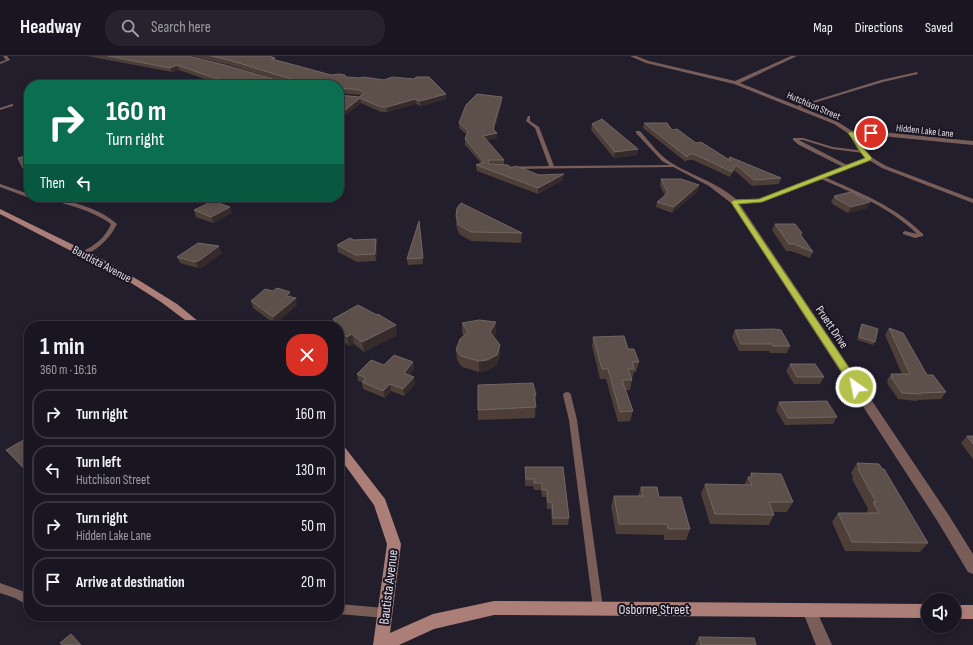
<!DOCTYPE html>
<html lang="en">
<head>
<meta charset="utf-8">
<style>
	body { margin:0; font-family:"Sofia Sans Condensed",sans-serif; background:#27232e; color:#f1f3f6; height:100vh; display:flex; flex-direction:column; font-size:15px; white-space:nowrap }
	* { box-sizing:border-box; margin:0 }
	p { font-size:13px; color:#9f9fa5 }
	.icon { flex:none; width:22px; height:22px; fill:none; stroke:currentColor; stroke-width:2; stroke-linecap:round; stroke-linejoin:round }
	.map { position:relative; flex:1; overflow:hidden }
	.side { position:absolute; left:24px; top:265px; width:320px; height:300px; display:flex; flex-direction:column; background:#1a1621; border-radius:16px; box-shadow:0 2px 6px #0003,0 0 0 1px #38353f }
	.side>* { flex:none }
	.top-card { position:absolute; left:24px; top:24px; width:320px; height:122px; border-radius:16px; box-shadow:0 2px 6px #0003,0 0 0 1px #38353f; background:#0b6e4f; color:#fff; overflow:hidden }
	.tools { position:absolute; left:921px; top:537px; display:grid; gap:8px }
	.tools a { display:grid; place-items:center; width:40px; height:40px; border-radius:50%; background:#1a1621; box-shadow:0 2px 6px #0003,0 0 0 1px #38353f; font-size:20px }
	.pin { position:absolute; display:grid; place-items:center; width:34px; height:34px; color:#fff; margin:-17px; border:2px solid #fff; border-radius:50%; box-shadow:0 1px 4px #0007 }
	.me { position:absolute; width:44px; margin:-22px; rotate:327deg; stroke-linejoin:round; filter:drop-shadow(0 0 3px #0008) }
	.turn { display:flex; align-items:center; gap:14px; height:84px; padding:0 16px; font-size:18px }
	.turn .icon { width:52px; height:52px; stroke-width:2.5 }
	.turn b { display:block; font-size:28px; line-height:34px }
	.then { display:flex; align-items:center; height:38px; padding:0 16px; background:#0003; gap:8px; font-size:15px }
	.round { display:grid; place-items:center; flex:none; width:42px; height:42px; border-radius:16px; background:#27232e }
	.overview { display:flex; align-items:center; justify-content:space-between; height:68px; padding:0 16px }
	h1 { font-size:24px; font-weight:700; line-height:30px }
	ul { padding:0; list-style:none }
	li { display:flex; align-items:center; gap:12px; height:50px; margin:0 8px 6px; padding:0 8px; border:2px solid #38353f; border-radius:16px }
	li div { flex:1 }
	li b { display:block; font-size:15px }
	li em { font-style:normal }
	header { display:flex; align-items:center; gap:24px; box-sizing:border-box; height:56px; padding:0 20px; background:#1a1621; border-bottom:1px solid #38353f }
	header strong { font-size:19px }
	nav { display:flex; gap:22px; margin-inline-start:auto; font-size:14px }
	.search { width:280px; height:36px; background:#27232e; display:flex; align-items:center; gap:10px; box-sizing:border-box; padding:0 14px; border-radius:16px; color:#9f9fa5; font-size:15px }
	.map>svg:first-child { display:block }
</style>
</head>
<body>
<header>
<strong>Headway</strong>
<div class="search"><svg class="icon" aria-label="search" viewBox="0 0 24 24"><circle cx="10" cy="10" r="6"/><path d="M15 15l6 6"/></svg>Search here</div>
<nav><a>Map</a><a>Directions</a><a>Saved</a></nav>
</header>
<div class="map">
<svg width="973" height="589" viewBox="0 0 973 589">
	<rect width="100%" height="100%" fill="#231e2c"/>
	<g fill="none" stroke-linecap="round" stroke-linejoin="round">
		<g fill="#795d59" fill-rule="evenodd">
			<polygon points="3,0 7,0 10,4 0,8 0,6 6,4"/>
			<polygon points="917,16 918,18 883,26 797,52 794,51 881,24"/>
			<polygon points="12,48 13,48 13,50 0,54 0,52"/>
			<polygon points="528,60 530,60 530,65 539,71 554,110 674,109 676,110 674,111 500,113 500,111 502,111 549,110 535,72 526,65"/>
			<path d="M793,82h10l30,9 32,4v1l-2,1 -31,-4 -29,-9h-4l48,25 20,-8h4v2l-46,18c35,16 70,29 98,57v2l-8,2 -12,-4v-2l2,-1 12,3c-27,-27 -62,-40 -96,-55l-59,23 -30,1 -1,-1 3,-2h25l84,-33 -44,-22 -6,-5z"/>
			<polygon points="0,128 29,138 29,141 31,141 27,141 0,131"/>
			<path d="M37,141c23,0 62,10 80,27 -5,11 -22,31 -35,30v-2c13,-7 23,-14 29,-28 -15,-11 -34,-17 -53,-22 -7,-1 -16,-2 -21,-5z"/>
			<polygon points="567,336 570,337 571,339 577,364 603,552 602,556 598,557 594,556 593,552 569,364 563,339 564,337"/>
			<polygon points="0,527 22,535 29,539 29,550 15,542 0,537"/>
			<polygon points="339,548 385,552 389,553 390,557 389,561 385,562 339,558"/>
		</g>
		<g fill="#795d59" fill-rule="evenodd">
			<polygon points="630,0 636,0 649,5 735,25 791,0 797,0 740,27 838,66 852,75 871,75 973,85 973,89 871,79 855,79 863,92 871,101 886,110 973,143 973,147 882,112 867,103 858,94 849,78 834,68 734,28 646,7"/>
			<path d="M636,75h4c9,10 18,23 30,31 22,14 47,20 67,38l211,314 25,40v20l-5,-2 -30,-50 -207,-319 -22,-17 -47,-25 -26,-28z"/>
			<polygon points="809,547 814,549 832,589 816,589 802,554 804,549"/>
		</g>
		<g fill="#ab7f78" fill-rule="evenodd">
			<polygon points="0,153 100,202 140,225 177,248 204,270 193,270 161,246 125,223 0,158"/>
			<polygon points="339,387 343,389 385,443 401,488 390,577 433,558 494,545 928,548 928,562 494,559 434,573 399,589 373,589 387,488 374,449 339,401"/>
			<rect x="954" y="549" width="19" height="14"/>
		</g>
	</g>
	<g fill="#4d3f37">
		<polygon points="87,0 188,0 284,26 230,9 192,0 269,0 275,2 275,4 331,19 346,21 446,38 446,43 420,50 416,48 387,56 381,56 361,47 344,60 339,59 339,39 359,41 361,39 339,37 339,29 222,29 179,14 172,16"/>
		<polygon points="502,46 494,74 497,77 497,82 487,84 504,104 504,109 511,112 563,124 538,138 477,115 476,109 481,107 465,89 465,83 467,79 459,72 459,67"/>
		<polygon points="644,67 672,74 696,87 729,104 781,122 779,128 752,130 734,114 730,121 693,104 687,104 686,106 643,72"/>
		<polygon points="592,68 638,93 637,99 614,102 591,74"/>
		<polygon points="661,123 699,129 698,135 672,157 656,151 657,146 665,140 660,129"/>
		<polygon points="834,140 867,152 848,157 832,148 833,147 831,146"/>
		<polygon points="194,154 232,157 213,167 196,161"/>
		<polygon points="456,160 522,177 521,187 471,185 459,178 456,169"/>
		<polygon points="419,165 423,208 408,209 407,203"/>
		<polygon points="775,168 802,177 801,179 813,196 810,202 791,195 786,195 772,174"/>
		<polygon points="376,183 377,189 376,205 357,206 338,196 337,189 354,184"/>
		<polygon points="222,197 203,211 198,212 180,207 177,201"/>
		<polygon points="292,241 297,249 275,268 253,252 251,245"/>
		<polygon points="333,263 397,279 364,296 354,288 349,290 339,281 339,270 334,270"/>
		<polygon points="462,267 496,277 494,280 500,299 497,309 487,315 479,316 462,311 457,304 456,294 464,280 462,277"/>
		<polygon points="862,268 875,286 873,289 857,284 860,271"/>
		<polygon points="889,272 927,319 946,336 941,343 918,344 917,345 898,343 887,327 888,326 887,324 891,318 902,318 885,279"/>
		<polygon points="735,274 790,290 787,297 770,297 769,295 739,295 732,281"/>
		<polygon points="593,281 628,293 639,306 636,316 634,316 632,322 631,322 632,324 630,334 626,334 633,355 630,365 618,366 606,323 600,323 592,290"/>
		<polygon points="413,306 414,313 409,319 415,328 404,340 391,335 385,342 363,333 362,326 358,325 357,318 384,309"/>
		<polygon points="790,308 824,321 820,328 794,328 786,315"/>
		<polygon points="478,329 536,339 535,362 478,364"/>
		<polygon points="779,346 837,361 833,368 785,369 776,354"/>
		<polygon points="967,380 973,380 973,403 961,387"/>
		<polygon points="29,381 29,419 15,404 6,394"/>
		<polygon points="857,407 928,487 920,496 845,495 832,466 838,457 867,457 867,456 868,453 852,423 853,421 851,417"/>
		<polygon points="525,411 563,411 569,462 568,469 552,469 551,453 547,453 546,441 542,441 541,434 534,434 533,430 525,430"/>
		<polygon points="751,417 793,446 787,456 773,456 774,459 769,469 710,468 701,438 705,428 744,429 748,421 750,421"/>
		<polygon points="641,431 659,441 690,473 686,484 664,484 664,479 616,478 611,450 614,440 638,440"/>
		<polygon points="699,581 756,589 695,589"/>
	</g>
	<g fill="#362b2b">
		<polygon points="177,9 179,14 172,16 170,12"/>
		<polygon points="446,38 446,43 420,50 420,45"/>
		<polygon points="502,41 502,46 493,78 497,77 497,82 483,85 483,80 493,73"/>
		<polygon points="360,42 361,47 344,60 344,55"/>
		<polygon points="415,43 416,48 387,56 387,51"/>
		<polygon points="638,93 637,99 614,102 615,96"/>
		<polygon points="736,109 734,114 730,121 732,116"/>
		<polygon points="564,118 563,124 538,138 538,132"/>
		<polygon points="699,129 698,135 672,157 674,151"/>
		<polygon points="870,146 867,152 848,157 851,151"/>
		<polygon points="230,151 232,157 213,167 211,161"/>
		<polygon points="376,183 377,189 376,205 375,198"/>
		<polygon points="219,190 222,197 203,211 198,212 195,206"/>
		<polygon points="290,236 292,243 286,240"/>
		<polygon points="296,242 297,249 275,268 273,261"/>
		<polygon points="496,266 496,277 490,286 490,276"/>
		<polygon points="396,269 397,279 364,296 362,286"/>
		<polygon points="352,278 354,288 349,290 347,281"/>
		<polygon points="500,289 500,299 497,309 487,315 479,316 479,305"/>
		<polygon points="413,306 414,313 404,324 404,317"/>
		<polygon points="414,321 415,328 404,340 403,333"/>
		<polygon points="390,328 391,335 385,342 383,335"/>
	</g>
	<g fill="#5d504a" stroke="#716663">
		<polygon points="108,0 188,0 225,9 283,26 290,26 291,23 229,4 211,0 269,0 275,2 271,3 287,7 331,19 339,18 345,19 346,21 360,22 363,21 384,24 392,21 414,23 416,21 429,21 446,38 420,45 415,43 387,51 381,51 360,42 344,55 339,54 339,39 359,41 364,38 360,34 339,32 339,29 235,29 177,9 170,12"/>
		<polygon points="477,38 502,41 493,73 497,77 483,80 504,104 489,104 488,108 508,109 511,112 516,110 539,119 564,118 538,132 476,109 484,106 465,83 468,75 459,67 466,49"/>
		<polygon points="602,63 638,93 615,96 592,68"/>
		<polygon points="644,67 667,67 672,74 677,73 696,87 701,86 731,105 729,103 730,101 781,122 754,124 736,109 732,116 694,98 689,98 687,101"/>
		<polygon points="29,96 29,122 28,122 18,102 25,100 24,98"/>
		<polygon points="661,123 681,123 699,129 674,151 657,146 668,137"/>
		<polygon points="851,136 870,146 851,151 835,142 837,142 834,140"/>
		<polygon points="213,145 230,151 211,161 194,154"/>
		<polygon points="461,147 522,177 471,176 459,169 456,160 457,152"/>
		<polygon points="419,165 423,202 407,203"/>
		<polygon points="775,168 795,168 802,177 800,178 813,196 794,188 789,188"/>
		<polygon points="350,182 354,184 376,183 375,198 356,199 337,189"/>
		<polygon points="198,187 219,190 200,204 195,206 177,201"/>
		<polygon points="277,232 290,236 286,240 296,242 273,261 251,245 265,233 273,235"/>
		<polygon points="358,249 377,259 378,258 396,269 362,286 352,278 347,281 339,273 339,270 340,270 333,263"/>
		<polygon points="479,264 496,266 490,276 500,289 497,299 487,304 479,305 461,300 456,294 460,283 468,276 462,267"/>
		<polygon points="862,268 878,273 875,286 859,281"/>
		<polygon points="889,272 903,277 927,319 933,319 946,336 920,337 921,338 902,337 891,321 893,321 891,318 910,318"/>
		<polygon points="774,273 781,274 790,290 773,290 772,288 741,288 735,274"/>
		<polygon points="624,280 628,293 634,293 639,306 632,306 634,313 628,313 632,324 622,324 633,355 620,356 608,313 602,313 593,281"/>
		<polygon points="394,299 413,306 404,317 414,321 403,333 390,328 383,335 362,326 366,322 357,318 371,304 384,309"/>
		<polygon points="790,308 815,308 824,321 797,321"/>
		<polygon points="533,327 536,339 534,339 536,351 478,354 478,329"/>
		<polygon points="827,345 837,361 788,362 779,346"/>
		<polygon points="967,380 973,380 973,388"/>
		<polygon points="29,381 29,417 6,394"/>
		<polygon points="857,407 879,408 882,413 884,413 928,487 852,486 838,457 879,457 873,446 876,446 858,413 860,413"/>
		<polygon points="525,411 563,411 569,462 553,462 552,446 548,446 547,434 542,434 542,427 534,427 534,423 526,423"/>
		<polygon points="751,417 781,418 793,446 769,446 774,459 715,458 705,428 752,429 748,421 752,421"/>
		<polygon points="641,431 657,431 659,441 681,441 690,473 668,473 667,468 619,468 614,440 643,440"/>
		<polygon points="71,578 81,589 63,589 60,587"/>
		<polygon points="699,581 754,582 756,589 701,589"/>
	</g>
	<path fill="#b5c24a" stroke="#767e30" d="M851,76h22l1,1 -3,2h-16l8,13 9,10 -1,2 -109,42 -24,2 122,180 1,3 -1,2h-7l-122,-187 3,-2 25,-1 106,-41c-7,-8 -10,-17 -17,-25z"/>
	<g text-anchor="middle" stroke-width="4" stroke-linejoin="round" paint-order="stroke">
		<g font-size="10" fill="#e0dde7" stroke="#1a1522">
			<text transform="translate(814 49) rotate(23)" y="4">Hutchison Street</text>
			<text transform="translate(925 74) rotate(6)" y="4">Hidden Lake Lane</text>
		</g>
		<g font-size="12" fill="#e0dde7" stroke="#1a1522">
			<text transform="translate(102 208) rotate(28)" y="4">Bautista Avenue</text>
			<text transform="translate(832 271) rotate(56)" y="4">Pruett Drive</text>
		</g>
		<g font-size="14" fill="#e0dde7" stroke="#1a1522">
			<text transform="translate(388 531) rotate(-83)" y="5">Bautista Avenue</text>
			<text x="654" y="558">Osborne Street</text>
		</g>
	</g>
</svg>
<div class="tools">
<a><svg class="icon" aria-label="sound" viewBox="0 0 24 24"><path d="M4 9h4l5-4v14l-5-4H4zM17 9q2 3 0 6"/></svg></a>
</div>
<div class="pin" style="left:871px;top:77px;background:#d93025"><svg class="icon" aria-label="arrive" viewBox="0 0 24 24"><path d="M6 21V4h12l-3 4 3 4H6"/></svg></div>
<svg class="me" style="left:856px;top:331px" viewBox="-20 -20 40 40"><circle r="17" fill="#b5c24a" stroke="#fff" stroke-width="3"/><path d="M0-11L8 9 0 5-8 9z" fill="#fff"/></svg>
<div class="top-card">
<div class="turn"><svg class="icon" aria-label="right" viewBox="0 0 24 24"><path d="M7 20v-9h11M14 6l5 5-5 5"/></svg><div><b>160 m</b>Turn right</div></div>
<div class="then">Then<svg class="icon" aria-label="left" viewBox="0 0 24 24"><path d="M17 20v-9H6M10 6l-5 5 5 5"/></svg></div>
</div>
<section class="side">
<div class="overview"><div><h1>1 min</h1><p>360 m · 16:16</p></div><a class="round" style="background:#d93025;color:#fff"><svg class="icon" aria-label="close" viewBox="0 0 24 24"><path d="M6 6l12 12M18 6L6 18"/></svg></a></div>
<ul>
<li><svg class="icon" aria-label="right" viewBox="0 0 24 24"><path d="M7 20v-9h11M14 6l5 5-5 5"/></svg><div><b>Turn right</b></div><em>160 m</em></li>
<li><svg class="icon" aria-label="left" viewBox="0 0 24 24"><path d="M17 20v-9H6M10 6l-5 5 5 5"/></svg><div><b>Turn left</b><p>Hutchison Street</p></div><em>130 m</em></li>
<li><svg class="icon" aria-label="right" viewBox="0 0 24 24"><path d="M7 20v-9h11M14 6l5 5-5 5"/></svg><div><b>Turn right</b><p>Hidden Lake Lane</p></div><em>50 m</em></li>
<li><svg class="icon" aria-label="arrive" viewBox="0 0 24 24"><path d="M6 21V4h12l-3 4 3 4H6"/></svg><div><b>Arrive at destination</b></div><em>20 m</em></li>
</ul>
</section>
</div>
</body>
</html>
